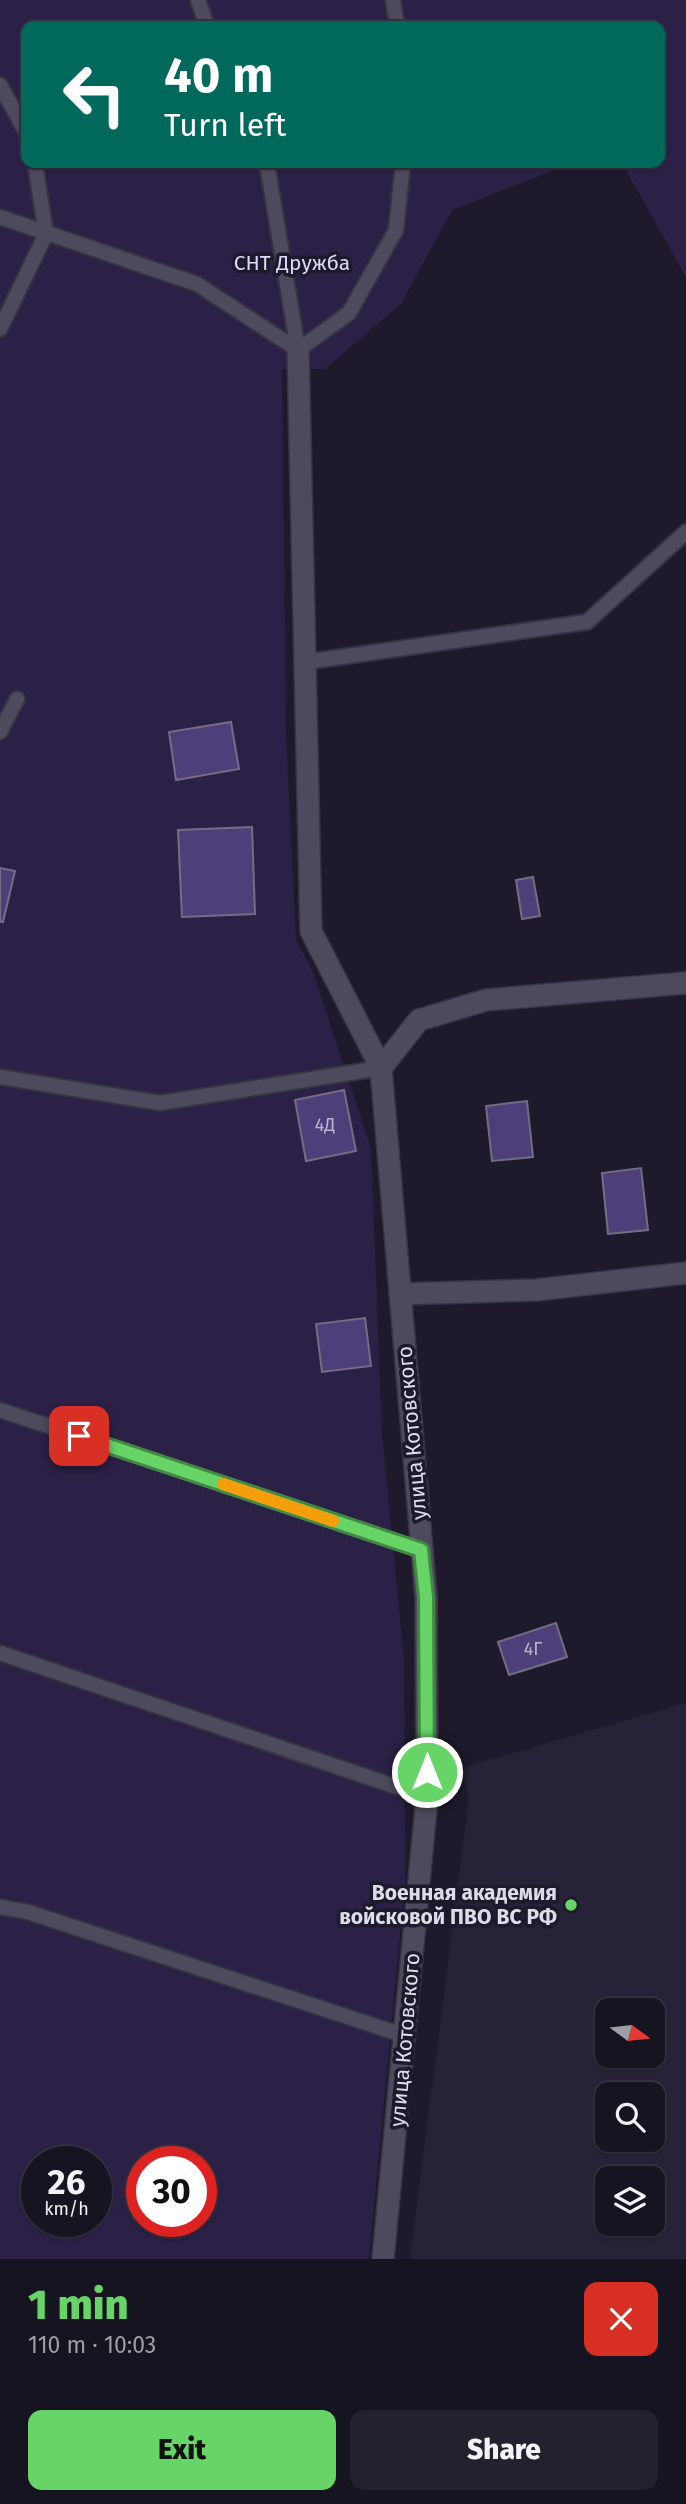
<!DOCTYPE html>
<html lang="en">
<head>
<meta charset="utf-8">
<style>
	body { margin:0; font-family:"Fira Sans",sans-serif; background:#23212d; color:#f1f3f6; height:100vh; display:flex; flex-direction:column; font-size:26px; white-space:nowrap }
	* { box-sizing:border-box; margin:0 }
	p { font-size:23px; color:#9e9ea5 }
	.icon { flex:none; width:38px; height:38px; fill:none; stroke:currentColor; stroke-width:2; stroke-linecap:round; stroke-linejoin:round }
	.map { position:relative; height:2259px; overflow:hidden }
	.sheet { display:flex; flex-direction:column; background:#161420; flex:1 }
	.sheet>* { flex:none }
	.top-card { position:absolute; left:21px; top:21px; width:644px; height:147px; border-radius:14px; box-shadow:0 2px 5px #0004,0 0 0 2px #35333e; background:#00695c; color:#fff; overflow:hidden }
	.needle { width:46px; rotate:105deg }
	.buttons { position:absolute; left:595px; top:1998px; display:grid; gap:14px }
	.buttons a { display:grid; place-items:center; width:70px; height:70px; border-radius:14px; background:#161420; box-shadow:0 2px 5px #0004,0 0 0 2px #35333e; font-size:35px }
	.speed { position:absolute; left:21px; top:2146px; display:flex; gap:14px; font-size:35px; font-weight:700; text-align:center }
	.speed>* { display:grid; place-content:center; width:91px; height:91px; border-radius:50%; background:#161420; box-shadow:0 2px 5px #0004,0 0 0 2px #35333e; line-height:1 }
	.speed small { font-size:18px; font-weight:400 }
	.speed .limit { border:10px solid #d22; background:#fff; color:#111 }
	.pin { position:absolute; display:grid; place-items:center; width:60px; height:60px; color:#fff; margin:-30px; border-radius:14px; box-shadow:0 4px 10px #0006 }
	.me { position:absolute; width:77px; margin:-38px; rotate:0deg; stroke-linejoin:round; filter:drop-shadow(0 0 5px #0008) }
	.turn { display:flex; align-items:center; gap:24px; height:147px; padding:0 28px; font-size:32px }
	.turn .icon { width:91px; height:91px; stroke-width:2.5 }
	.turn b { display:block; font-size:49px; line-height:60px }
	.round { display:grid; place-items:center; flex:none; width:74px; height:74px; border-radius:14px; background:#23212d }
	.overview { display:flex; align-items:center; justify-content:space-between; height:119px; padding:0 28px }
	h1 { font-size:42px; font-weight:800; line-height:52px; color:#66d467 }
	.button { display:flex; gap:14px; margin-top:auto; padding:14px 28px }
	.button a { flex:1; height:80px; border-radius:14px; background:#66d467; color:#111; font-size:28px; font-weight:800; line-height:80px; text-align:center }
	.button a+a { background:#23212d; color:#f1f3f6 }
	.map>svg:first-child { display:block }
</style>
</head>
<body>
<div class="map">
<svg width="686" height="2259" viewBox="0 0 686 2259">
	<rect width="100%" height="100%" fill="#1e1a2b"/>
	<path fill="#272238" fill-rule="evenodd" d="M686,1703v556h-276l59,-460 -8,-31zM607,2011h46v45h-46zM607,2095h46v45h-46zM607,2179h46v45h-46z"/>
	<path fill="#2b2147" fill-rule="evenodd" d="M0,0h686v277l-64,-114h38v-137h-634v137h547l-121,47 -51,94 -76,65h-43l4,364 10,207 17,32 58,176 11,286 22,225 1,223 -36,377h-369zM37,2161h59v60h-59zM142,2161h59v60h-59z"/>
	<g fill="#4e3f7a" stroke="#726e83" stroke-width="2">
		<polygon points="231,722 239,769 176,780 169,732"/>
		<polygon points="252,827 255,914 182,917 178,830"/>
		<polygon points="0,868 15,871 3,922 0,922"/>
		<polygon points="533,877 540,916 522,919 516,880"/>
		<polygon points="344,1090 356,1151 306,1161 295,1100"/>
		<polygon points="527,1101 533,1157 492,1161 486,1106"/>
		<polygon points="641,1168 648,1230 608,1234 602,1173"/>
		<polygon points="365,1318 371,1366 322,1372 316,1324"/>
		<polygon points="556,1623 567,1657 509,1675 498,1642"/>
	</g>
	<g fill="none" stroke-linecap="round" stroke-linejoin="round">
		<g stroke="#373442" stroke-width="18">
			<g id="service">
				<polyline points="198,0 207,26"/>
				<polyline points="393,0 397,26"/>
				<polyline points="0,85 26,132"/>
				<polyline points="265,163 268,170 298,350"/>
				<polyline points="0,217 197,284 298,350"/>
				<polyline points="0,329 46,234 35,163"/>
				<polyline points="298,350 349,313 396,230 403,163"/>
				<polyline points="305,662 587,622 686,532"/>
				<polyline points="0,732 17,699"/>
				<polyline points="0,1077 160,1103 381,1068"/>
				<polyline points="0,1410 421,1550"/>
				<polyline points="0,1653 427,1797"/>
				<polyline points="0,1907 28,1912 406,2036"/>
			</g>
		</g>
		<g stroke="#373442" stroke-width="24">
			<g id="minor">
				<polyline points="298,350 311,931 381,1068 426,1597 427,1797 383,2259"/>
				<polyline points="381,1068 419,1020 486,1000 686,983"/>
				<polyline points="400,1294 536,1290 686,1273"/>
			</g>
		</g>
		<use href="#service" stroke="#4e4a5d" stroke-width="14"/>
		<use href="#minor" stroke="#4e4a5d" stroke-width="21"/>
	</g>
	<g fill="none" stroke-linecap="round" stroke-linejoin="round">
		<g stroke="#428a43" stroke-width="18">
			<polyline id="route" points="79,1436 421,1550 426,1597 427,1772"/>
		</g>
		<use href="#route" stroke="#66d467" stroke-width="12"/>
		<polyline stroke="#f59e0b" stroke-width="12" points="223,1484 333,1521"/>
	</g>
	<circle fill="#66d467" stroke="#1e1a2b" stroke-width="2.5" cx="571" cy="1905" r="7"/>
	<g text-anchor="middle" stroke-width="7" stroke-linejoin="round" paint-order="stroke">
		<g font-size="18" fill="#bab5cc">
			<text x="325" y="1131">4Д</text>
			<text x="533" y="1655">4Г</text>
		</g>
		<g font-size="21" fill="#dcd6fb" stroke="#1e1a2b">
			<text x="292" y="270">СНТ Дружба</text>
		</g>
		<g font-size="21" fill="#dedce8" stroke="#1e1a2b">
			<text transform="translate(412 1433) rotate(-95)" y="7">улица Котовского</text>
			<text transform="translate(405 2040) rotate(-85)" y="7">улица Котовского</text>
		</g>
		<g font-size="21" font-weight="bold" fill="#dedce8" stroke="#1e1a2b" text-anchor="end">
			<text x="557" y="1900">Военная академия<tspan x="557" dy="24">войсковой ПВО ВС РФ</tspan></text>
		</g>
	</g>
</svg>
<div class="buttons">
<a><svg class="needle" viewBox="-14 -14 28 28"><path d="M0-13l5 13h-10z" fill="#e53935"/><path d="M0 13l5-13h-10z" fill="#9e9ea5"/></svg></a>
<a><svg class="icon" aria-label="search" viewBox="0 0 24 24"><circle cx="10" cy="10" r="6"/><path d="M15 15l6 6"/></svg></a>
<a><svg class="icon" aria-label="layers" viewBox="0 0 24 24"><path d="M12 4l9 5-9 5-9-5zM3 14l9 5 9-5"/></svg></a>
</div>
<div class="speed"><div>26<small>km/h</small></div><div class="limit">30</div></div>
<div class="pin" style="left:79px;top:1436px;background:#d93025"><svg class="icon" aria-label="arrive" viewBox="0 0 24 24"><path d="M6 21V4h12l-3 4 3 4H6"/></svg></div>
<svg class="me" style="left:427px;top:1772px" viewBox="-20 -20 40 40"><circle r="17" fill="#66d467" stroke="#fff" stroke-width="3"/><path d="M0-11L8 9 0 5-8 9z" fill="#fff"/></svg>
<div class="top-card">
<div class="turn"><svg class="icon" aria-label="left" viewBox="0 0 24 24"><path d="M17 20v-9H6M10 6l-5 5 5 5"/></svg><div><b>40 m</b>Turn left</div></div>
</div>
</div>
<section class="sheet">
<div class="overview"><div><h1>1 min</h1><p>110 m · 10:03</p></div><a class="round" style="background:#d93025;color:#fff"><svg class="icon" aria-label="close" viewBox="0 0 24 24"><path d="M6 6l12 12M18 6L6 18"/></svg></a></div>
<div class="button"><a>Exit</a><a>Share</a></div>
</section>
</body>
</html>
